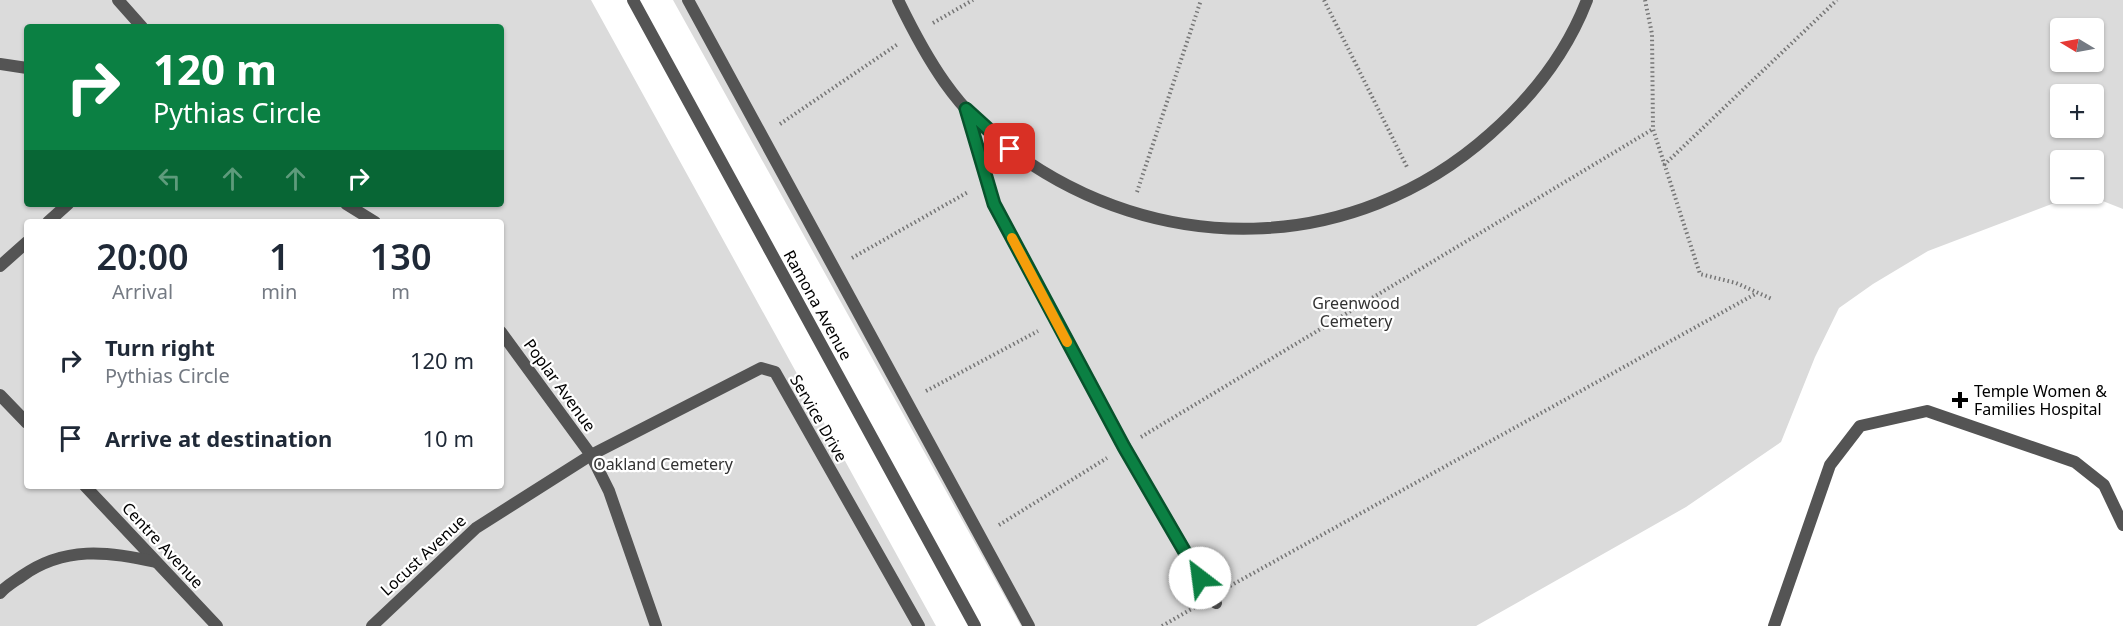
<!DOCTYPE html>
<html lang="en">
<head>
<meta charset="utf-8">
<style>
	body { margin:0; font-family:"Noto Sans",sans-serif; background:#f6f6f7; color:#1f2937; height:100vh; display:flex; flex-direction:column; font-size:22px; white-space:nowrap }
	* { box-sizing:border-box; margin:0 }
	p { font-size:20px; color:#747a83 }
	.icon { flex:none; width:33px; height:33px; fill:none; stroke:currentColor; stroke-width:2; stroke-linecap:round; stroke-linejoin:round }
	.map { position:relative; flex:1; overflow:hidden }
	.sheet { position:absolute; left:24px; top:219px; width:480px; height:270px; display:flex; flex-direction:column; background:#fff; border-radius:6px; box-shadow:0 2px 4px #0004 }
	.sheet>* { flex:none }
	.guide { position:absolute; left:24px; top:24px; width:480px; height:183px; border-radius:6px; box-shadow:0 2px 4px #0004; background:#0b8043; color:#fff; overflow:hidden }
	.needle { width:39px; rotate:280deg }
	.tools { position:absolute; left:2050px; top:18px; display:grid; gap:12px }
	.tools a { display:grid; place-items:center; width:54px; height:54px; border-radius:6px; background:#fff; box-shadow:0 2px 4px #0004; font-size:30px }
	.pin { position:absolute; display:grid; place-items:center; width:51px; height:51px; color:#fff; margin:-26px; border-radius:12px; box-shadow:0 3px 9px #0006 }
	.me { position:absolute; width:66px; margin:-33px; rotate:330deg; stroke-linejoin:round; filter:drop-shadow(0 0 4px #0008) }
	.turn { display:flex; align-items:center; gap:21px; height:126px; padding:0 30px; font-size:27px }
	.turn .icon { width:78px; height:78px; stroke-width:2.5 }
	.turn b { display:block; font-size:42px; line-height:51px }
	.lanes { display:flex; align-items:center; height:57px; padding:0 30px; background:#0003; justify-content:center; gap:30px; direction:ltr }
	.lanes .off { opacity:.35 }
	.eta { display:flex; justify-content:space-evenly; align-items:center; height:102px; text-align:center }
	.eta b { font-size:36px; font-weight:600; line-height:42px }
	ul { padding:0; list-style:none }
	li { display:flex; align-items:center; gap:18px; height:78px; padding:0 30px }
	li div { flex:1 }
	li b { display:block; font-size:22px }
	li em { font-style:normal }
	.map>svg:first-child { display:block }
</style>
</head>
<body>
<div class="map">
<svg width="2123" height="626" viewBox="0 0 2123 626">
	<rect width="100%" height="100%" fill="#fff"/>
	<g fill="#dbdbdb" fill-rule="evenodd">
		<path d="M0,0h591l345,626h-936zM27,27h474v177h-474zM27,222h474v264h-474z"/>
		<path d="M673,0h1450v209l-38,-15h9v-34h-33v34h17l-150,57 -55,33 -34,24 -24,49 -34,85 -95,65 -210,119h-455zM2061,28h33v34h-33zM2061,94h33v34h-33z"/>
	</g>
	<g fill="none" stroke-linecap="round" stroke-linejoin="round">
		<g stroke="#767676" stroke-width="4" stroke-dasharray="1.5 3" stroke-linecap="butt">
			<polyline points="1324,0 1407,167"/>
			<polyline points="1645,0 1652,34 1653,129 1700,274 1736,283 1772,299"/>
			<polyline points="933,23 973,0"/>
			<polyline points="780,124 898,44"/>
			<polyline points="1664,165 1837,0"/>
			<polyline points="1137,192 1201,0"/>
			<polyline points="852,258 968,192"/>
			<polyline points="926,391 1038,331"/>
			<polyline points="1141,437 1653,129"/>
			<polyline points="999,525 1107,458"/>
			<polyline points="1230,586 1757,293"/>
			<polyline points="1162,626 1195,607"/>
		</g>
		<g stroke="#545454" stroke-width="12">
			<polyline points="118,0 142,27"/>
			<polyline points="688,0 1029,626"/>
			<path d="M898,0c29,60 58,110 113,150 146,109 342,106 479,-16 41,-36 77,-82 97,-134"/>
			<polyline points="0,64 27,68"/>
			<polyline points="966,110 994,204 1124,447 1216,603"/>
			<polyline points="346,204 375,222"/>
			<polyline points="48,222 68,204"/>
			<polyline points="0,266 27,242"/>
			<polyline points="501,332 591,455 609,491 656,626"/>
			<polyline points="0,395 27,423"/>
			<polyline points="85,486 217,626"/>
			<path d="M0,593c6,-7 15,-12 22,-17 42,-30 86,-25 134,-14"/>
			<polyline points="372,626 476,528 591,455 761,368 775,372 919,626"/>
			<polyline points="1774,626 1830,465 1860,426 1927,411 2075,462 2104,485 2123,525"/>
		</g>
		<polyline stroke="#545454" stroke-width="12" points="633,0 975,626"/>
	</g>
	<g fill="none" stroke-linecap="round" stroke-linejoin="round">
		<g stroke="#07532c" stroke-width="15">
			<polyline id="route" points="1010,149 966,109 994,204 1124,447 1200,578"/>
		</g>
		<use href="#route" stroke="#0b8043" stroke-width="10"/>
		<polyline stroke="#f59e0b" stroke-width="10" points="1012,238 1067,342"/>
	</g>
	<path fill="#000" stroke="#fff" stroke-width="2" d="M1957 391h6v6h6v6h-6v6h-6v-6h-6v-6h6z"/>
	<g text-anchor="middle" stroke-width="4.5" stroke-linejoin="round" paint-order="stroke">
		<g font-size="16" fill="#323232" stroke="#fff">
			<text x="1356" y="309">Greenwood<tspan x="1356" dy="18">Cemetery</tspan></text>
			<text x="663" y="470">Oakland Cemetery</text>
		</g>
		<g font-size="16" fill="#000" stroke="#fff">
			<text transform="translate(818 305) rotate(61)" y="6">Ramona Avenue</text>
			<text transform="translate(560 385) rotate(54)" y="6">Poplar Avenue</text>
			<text transform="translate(819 418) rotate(60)" y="6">Service Drive</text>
			<text transform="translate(163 545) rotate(47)" y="6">Centre Avenue</text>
			<text transform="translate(423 555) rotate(-43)" y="6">Locust Avenue</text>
		</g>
		<g font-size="16" fill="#000" stroke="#fff" text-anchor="start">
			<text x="1974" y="397">Temple Women &amp;<tspan x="1974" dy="18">Families Hospital</tspan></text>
		</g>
	</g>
</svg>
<div class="tools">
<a><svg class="needle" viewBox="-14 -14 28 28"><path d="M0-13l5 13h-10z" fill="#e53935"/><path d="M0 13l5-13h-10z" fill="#747a83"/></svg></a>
<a>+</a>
<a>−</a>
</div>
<div class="pin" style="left:1010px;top:149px;background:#d93025"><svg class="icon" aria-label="arrive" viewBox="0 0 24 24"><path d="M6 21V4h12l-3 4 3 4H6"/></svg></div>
<svg class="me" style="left:1200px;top:578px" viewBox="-20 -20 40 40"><circle r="19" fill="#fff"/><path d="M0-13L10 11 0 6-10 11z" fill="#0b8043"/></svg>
<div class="guide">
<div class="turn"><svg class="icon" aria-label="right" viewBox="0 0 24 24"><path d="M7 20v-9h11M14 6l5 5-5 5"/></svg><div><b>120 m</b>Pythias Circle</div></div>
<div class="lanes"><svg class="icon off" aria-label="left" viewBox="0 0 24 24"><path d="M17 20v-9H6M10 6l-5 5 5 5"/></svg><svg class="icon off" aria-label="ahead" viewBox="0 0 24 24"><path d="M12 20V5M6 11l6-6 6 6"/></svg><svg class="icon off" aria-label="ahead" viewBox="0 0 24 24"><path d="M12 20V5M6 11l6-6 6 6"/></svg><svg class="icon" aria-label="right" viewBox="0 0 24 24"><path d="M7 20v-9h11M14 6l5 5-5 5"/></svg></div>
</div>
<section class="sheet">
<div class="eta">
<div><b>20:00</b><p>Arrival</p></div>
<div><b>1</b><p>min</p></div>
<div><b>130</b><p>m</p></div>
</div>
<ul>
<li><svg class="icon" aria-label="right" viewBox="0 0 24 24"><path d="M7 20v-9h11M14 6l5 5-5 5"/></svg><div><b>Turn right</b><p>Pythias Circle</p></div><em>120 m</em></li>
<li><svg class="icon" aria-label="arrive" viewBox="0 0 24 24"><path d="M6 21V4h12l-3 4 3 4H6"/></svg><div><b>Arrive at destination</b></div><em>10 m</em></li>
</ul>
</section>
</div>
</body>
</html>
